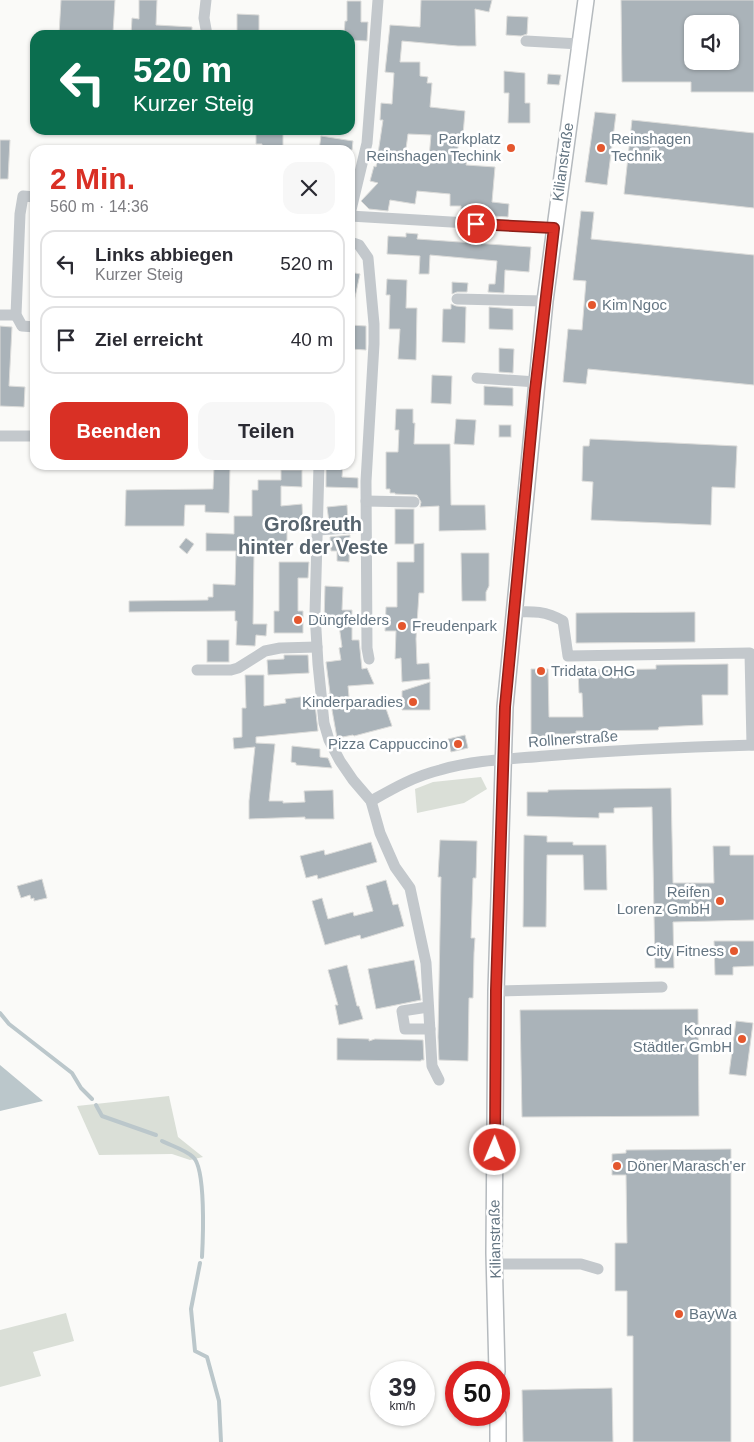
<!DOCTYPE html>
<html lang="de">
<head>
<meta charset="utf-8">
<style>
	body { margin:0; font-family:Helvetica,sans-serif; background:#f7f7f7; color:#2b2b33; height:100vh; display:flex; flex-direction:column; font-size:19px; white-space:nowrap }
	* { box-sizing:border-box; margin:0 }
	p { font-size:16px; color:#7c7c81 }
	.icon { flex:none; width:28px; height:28px; fill:none; stroke:currentColor; stroke-width:2; stroke-linecap:round; stroke-linejoin:round }
	.map { position:relative; flex:1; overflow:hidden }
	.details { position:absolute; left:30px; top:145px; width:325px; height:325px; display:flex; flex-direction:column; background:#fff; border-radius:15px; box-shadow:0 1px 4px #0004 }
	.details>* { flex:none }
	.top-card { position:absolute; left:30px; top:30px; width:325px; height:105px; border-radius:15px; box-shadow:0 1px 4px #0004; background:#0b6e4f; color:#fff; overflow:hidden }
	.controls { position:absolute; left:684px; top:15px; display:grid; gap:10px }
	.controls a { display:grid; place-items:center; width:55px; height:55px; border-radius:10px; background:#fff; box-shadow:0 1px 4px #0004; font-size:25px }
	.speed { position:absolute; left:370px; top:1361px; display:flex; gap:10px; font-size:25px; font-weight:700; text-align:center }
	.speed>* { display:grid; place-content:center; width:65px; height:65px; border-radius:50%; background:#fff; box-shadow:0 1px 4px #0004; line-height:1 }
	.speed small { font-size:12px; font-weight:400 }
	.speed .limit { border:8px solid #d22; background:#fff; color:#111 }
	.pin { position:absolute; display:grid; place-items:center; width:42px; height:42px; color:#fff; margin:-21px; border:2px solid #fff; border-radius:50%; box-shadow:0 1px 5px #0007 }
	.me { position:absolute; width:55px; margin:-28px; rotate:1deg; stroke-linejoin:round; filter:drop-shadow(0 0 4px #0008) }
	.turn { display:flex; align-items:center; gap:18px; height:105px; padding:0 20px; font-size:22px }
	.turn .icon { width:65px; height:65px; stroke-width:2.5 }
	.turn b { display:block; font-size:35px; line-height:42px }
	.round { display:grid; place-items:center; flex:none; width:52px; height:52px; border-radius:15px; background:#f7f7f7 }
	.overview { display:flex; align-items:center; justify-content:space-between; height:85px; padding:0 20px }
	h1 { font-size:30px; font-weight:700; line-height:38px; color:#d93025 }
	.action { display:flex; gap:10px; margin-top:auto; padding:10px 20px }
	.action a { flex:1; height:58px; border-radius:15px; background:#d93025; color:#fff; font-size:20px; font-weight:700; line-height:58px; text-align:center }
	.action a+a { background:#f7f7f7; color:#2b2b33 }
	ul { padding:0; list-style:none }
	li { display:flex; align-items:center; gap:15px; height:68px; margin:0 10px 8px; padding:0 10px; border:2px solid #e1e1e2; border-radius:15px }
	li div { flex:1 }
	li b { display:block; font-size:19px }
	li em { font-style:normal }
	.map>svg:first-child { display:block }
</style>
</head>
<body>
<div class="map">
<svg width="754" height="1442" viewBox="0 0 754 1442">
	<rect width="100%" height="100%" fill="#fafaf8"/>
	<g fill="#dadfd7">
		<polygon points="481,777 487,789 464,803 417,813 415,789 433,782"/>
		<polygon points="169,1096 178,1137 203,1157 190,1160 172,1154 99,1155 77,1106"/>
		<polygon points="66,1313 74,1341 33,1352 41,1376 0,1387 0,1330"/>
	</g>
	<polygon fill="#bbc7cb" points="0,1065 43,1101 0,1111"/>
	<g fill="none" stroke-linecap="round" stroke-linejoin="round">
		<g stroke="#bbc7cb" stroke-width="4">
			<polyline points="0,1013 9,1024 72,1073 81,1088 92,1099"/>
			<polyline points="96,1105 102,1116 156,1135"/>
			<path d="M162,1141c10,5 24,9 31,16 13,11 10,82 9,100"/>
			<polyline points="200,1263 191,1309 195,1351 207,1357 219,1401 221,1442"/>
		</g>
	</g>
	<g fill="#aab3b9" stroke="#dcdcda" fill-rule="evenodd">
		<polygon points="61,0 115,0 113,33 109,33 109,35 59,35"/>
		<polygon points="139,0 157,0 156,25 192,27 192,35 131,35 132,18 139,19"/>
		<path d="M421,0h71l-3,12 -14,-3 1,37h-18l-56,-5 -2,21h20v14l8,1 -1,6h5l-2,24 35,4 -2,24h-4l-2,25 10,1 -1,4 29,2 -3,35 17,2 -1,13 -47,-3v-8h-11v-12l-33,-3 -2,13 -25,-4 -2,11 -19,-2 -8,-8 17,-18 -8,-2 4,-15 2,1 7,-47h-3l1,-17 11,1 2,-31 -9,-1 5,-47 30,2zM408,134l23,1 -2,23 -24,-2z"/>
		<path d="M621,0h133v92h-63v-10h-69zM692,24h38v37h-38z"/>
		<polygon points="347,1 361,1 361,22 368,22 367,41 350,40 350,35 344,35 345,21 347,21"/>
		<polygon points="237,14 259,15 259,32 237,31"/>
		<polygon points="507,16 528,17 527,34 521,36 506,35"/>
		<polygon points="504,71 525,73 525,103 530,103 530,123 508,123 509,93 504,93"/>
		<polygon points="548,74 561,75 559,85 547,84"/>
		<polygon points="595,112 616,114 607,185 585,182"/>
		<polygon points="632,120 754,133 754,208 624,194"/>
		<polygon points="256,130 283,130 283,150 262,150 262,144 256,144"/>
		<polygon points="321,136 353,141 352,150 319,150"/>
		<polygon points="0,140 10,140 8,179 0,179"/>
		<polygon points="581,211 594,212 591,239 754,255 754,385 588,369 586,384 563,382 568,329 582,330 586,281 573,280"/>
		<polygon points="406,233 418,234 417,239 531,247 529,272 505,270 504,293 488,292 489,284 495,284 497,261 430,255 429,274 419,274 420,256 387,254 388,236 406,237"/>
		<polygon points="350,272 360,274 354,302 350,301"/>
		<polygon points="387,279 407,280 406,308 417,308 416,360 398,359 400,329 389,329 390,295 386,295"/>
		<polygon points="452,282 468,283 467,292 457,292 452,294"/>
		<polygon points="451,304 456,306 466,307 465,343 442,342 443,309 451,309"/>
		<polygon points="489,307 513,309 513,330 489,329"/>
		<polygon points="350,325 366,326 366,350 350,349"/>
		<polygon points="0,326 12,327 9,386 25,387 24,407 0,406"/>
		<polygon points="499,348 514,349 513,373 499,372"/>
		<polygon points="432,375 452,376 451,404 431,403"/>
		<polygon points="484,386 513,388 513,406 484,405"/>
		<polygon points="396,409 413,409 413,423 415,423 414,444 450,444 451,505 485,505 486,530 439,531 439,506 420,507 421,502 417,495 395,494 395,493 390,493 390,489 386,489 386,452 398,452 399,430 395,430"/>
		<polygon points="456,419 476,420 474,445 454,444"/>
		<rect x="499" y="425" width="12" height="12"/>
		<polygon points="590,439 737,446 735,488 712,487 711,525 591,520 593,482 582,481 583,446 589,446"/>
		<polygon points="326,465 343,465 342,477 358,478 358,488 326,487"/>
		<polygon points="214,467 230,467 229,513 205,512 205,505 185,505 184,526 125,526 126,490 213,489"/>
		<polygon points="281,470 302,470 302,487 281,486 281,506 302,504 303,523 287,524 287,553 254,553 253,624 267,624 266,636 256,635 255,646 236,645 237,621 235,621 235,611 129,612 129,601 208,600 208,597 213,597 213,584 235,585 236,551 206,551 206,533 234,534 234,516 252,516 252,490 258,490 258,480 281,480"/>
		<polygon points="347,505 348,521 329,522 327,507"/>
		<rect x="395" y="509" width="19" height="35"/>
		<polygon points="350,535 349,562 337,561 337,551 331,551 330,537"/>
		<polygon points="186,538 194,544 187,554 179,547"/>
		<polygon points="424,543 424,593 419,593 416,639 417,664 429,663 430,679 402,682 401,658 395,659 396,631 385,631 386,607 397,607 397,562 414,562 414,544"/>
		<polygon points="461,553 489,553 489,586 486,592 486,601 462,601"/>
		<polygon points="279,562 309,562 308,578 298,578 298,611 303,611 303,633 274,633 274,611 279,611"/>
		<polygon points="325,586 343,587 342,610 352,610 352,640 359,640 362,669 367,668 374,684 348,686 350,708 382,697 392,726 354,736 353,735 337,738 329,693 330,693 326,662 341,660 339,648 342,647 339,625 324,625"/>
		<polygon points="695,612 695,642 576,643 576,613"/>
		<rect x="207" y="640" width="22" height="22"/>
		<polygon points="284,655 308,655 309,673 268,675 267,660 284,659"/>
		<polygon points="728,664 728,695 702,695 703,725 659,727 658,730 576,731 576,734 549,734 549,736 531,737 531,669 548,669 549,717 583,717 582,693 579,693 578,670 656,669 656,665"/>
		<polygon points="245,675 264,675 264,706 286,703 285,699 314,695 318,731 256,737 256,743 275,744 269,801 283,801 283,803 305,802 304,791 333,790 334,819 305,819 305,817 249,819 249,801 255,747 234,749 233,738 242,737 242,708 246,708"/>
		<polygon points="430,682 430,710 402,710 402,691"/>
		<polygon points="465,735 468,748 451,752 448,739"/>
		<polygon points="292,746 320,749 320,757 328,758 332,768 296,765 296,763 291,762"/>
		<polygon points="671,788 673,883 714,883 713,846 730,846 730,855 754,855 754,920 673,922 674,968 655,968 652,807 614,808 614,813 599,813 599,818 527,816 527,792 548,792 548,790"/>
		<polygon points="524,835 547,836 547,842 573,842 573,845 606,845 607,890 584,890 583,855 547,855 546,927 523,927"/>
		<polygon points="440,840 477,841 476,878 473,878 471,938 475,938 474,953 473,998 469,998 468,1061 439,1060 438,1037 441,877 438,877"/>
		<polygon points="371,842 377,862 318,879 317,875 306,878 300,856 324,850 325,855"/>
		<polygon points="42,879 47,898 34,901 34,898 31,899 30,895 21,898 17,886"/>
		<polygon points="386,880 393,905 398,904 404,926 361,939 360,935 325,945 312,901 322,898 328,919 353,912 354,916 373,911 366,886"/>
		<polygon points="714,941 754,941 754,966 733,967 733,975 715,975"/>
		<polygon points="414,960 421,1000 376,1009 368,969"/>
		<polygon points="347,965 357,1006 359,1006 363,1019 339,1025 335,1005 338,1005 328,970"/>
		<polygon points="698,1009 699,1116 522,1117 520,1010"/>
		<polygon points="736,1021 753,1023 746,1076 729,1074"/>
		<polygon points="337,1038 369,1039 369,1041 375,1039 423,1040 424,1060 421,1060 421,1061 337,1060"/>
		<polygon points="731,1149 731,1442 633,1442 633,1336 627,1336 627,1291 615,1291 615,1243 627,1243 626,1175 612,1175 612,1154 626,1153 626,1150"/>
		<polygon points="612,1388 613,1442 523,1442 522,1390"/>
	</g>
	<g fill="none" stroke-linecap="round" stroke-linejoin="round">
		<g stroke="#b5babe" stroke-width="18">
			<g id="major">
				<polyline points="497,1372 494,1253 496,991 505,707 545,301 586,0"/>
				<polyline points="498,1415 498,1442"/>
			</g>
		</g>
		<g stroke="#c3c8cc" stroke-width="11">
			<polyline points="206,0 204,18 207,35"/>
			<polyline points="526,41 580,44"/>
			<polyline points="35,197 23,196 20,214 16,315 22,326 35,327"/>
			<polyline points="350,214 367,143 378,0"/>
			<polyline points="350,216 554,228"/>
			<polyline points="350,242 359,245 368,258 374,324 374,344 366,481 367,648 369,659"/>
			<polyline points="457,299 545,301"/>
			<polyline points="0,315 16,315"/>
			<polyline points="477,378 536,382"/>
			<polyline points="0,436 35,436"/>
			<polyline points="319,465 315,613 318,664 324,723 329,740 340,761 353,780 371,801 380,833 395,867 410,888 426,963 432,1066 439,1080"/>
			<polyline points="366,501 414,502"/>
			<polyline points="317,530 365,527"/>
			<path d="M514,612c19,-1 32,-1 49,9l5,35 182,-3 2,92"/>
			<polyline points="197,670 231,670 238,668 265,651 280,648 317,647"/>
			<path d="M371,801c23,-13 44,-25 69,-31 34,-10 71,-11 105,-14 70,-6 139,-9 209,-11"/>
			<polyline points="496,991 662,987"/>
			<polyline points="428,1007 402,1011 405,1029 430,1029"/>
			<polyline points="495,1264 581,1264 598,1269"/>
		</g>
		<use href="#major" stroke="#fff" stroke-width="15"/>
	</g>
	<g fill="none" stroke-linecap="round" stroke-linejoin="round">
		<g stroke="#8d1f18" stroke-width="12">
			<polyline id="route" points="476,224 554,228 535,391 505,707 496,991 495,1150"/>
		</g>
		<use href="#route" stroke="#d93025" stroke-width="9"/>
	</g>
	<g fill="#e4572e" stroke="#fff" stroke-width="2">
		<circle cx="511" cy="148" r="5"/>
		<circle cx="601" cy="148" r="5"/>
		<circle cx="592" cy="305" r="5"/>
		<circle cx="298" cy="620" r="5"/>
		<circle cx="402" cy="626" r="5"/>
		<circle cx="541" cy="671" r="5"/>
		<circle cx="413" cy="702" r="5"/>
		<circle cx="458" cy="744" r="5"/>
		<circle cx="720" cy="901" r="5"/>
		<circle cx="734" cy="951" r="5"/>
		<circle cx="742" cy="1039" r="5"/>
		<circle cx="617" cy="1166" r="5"/>
		<circle cx="679" cy="1314" r="5"/>
	</g>
	<g text-anchor="middle" stroke-width="5" stroke-linejoin="round" paint-order="stroke">
		<g font-size="15" fill="#657683" stroke="#fff" text-anchor="start">
			<text x="501" y="144" text-anchor="end">Parkplatz<tspan x="501" dy="17">Reinshagen Techink</tspan></text>
			<text x="611" y="144">Reinshagen<tspan x="611" dy="17">Technik</tspan></text>
			<text x="602" y="310">Kim Ngoc</text>
			<text x="308" y="625">Düngfelders</text>
			<text x="412" y="631">Freudenpark</text>
			<text x="551" y="676">Tridata OHG</text>
			<text x="403" y="707" text-anchor="end">Kinderparadies</text>
			<text x="448" y="749" text-anchor="end">Pizza Cappuccino</text>
			<text x="710" y="897" text-anchor="end">Reifen<tspan x="710" dy="17">Lorenz GmbH</tspan></text>
			<text x="724" y="956" text-anchor="end">City Fitness</text>
			<text x="732" y="1035" text-anchor="end">Konrad<tspan x="732" dy="17">Städtler GmbH</tspan></text>
			<text x="627" y="1171">Döner Marasch'er</text>
			<text x="689" y="1319">BayWa</text>
		</g>
		<g font-size="15" fill="#657683" stroke="#fff">
			<text transform="translate(563 162) rotate(-82)" y="5">Kilianstraße</text>
			<text transform="translate(573 739) rotate(-4)" y="5">Rollnerstraße</text>
			<text transform="translate(495 1239) rotate(-91)" y="5">Kilianstraße</text>
		</g>
		<g font-size="20" font-weight="bold" fill="#57646e" stroke="#fff">
			<text x="313" y="531">Großreuth<tspan x="313" dy="23">hinter der Veste</tspan></text>
		</g>
	</g>
</svg>
<div class="controls">
<a><svg class="icon" aria-label="sound" viewBox="0 0 24 24"><path d="M4 9h4l5-4v14l-5-4H4zM17 9q2 3 0 6"/></svg></a>
</div>
<div class="speed"><div>39<small>km/h</small></div><div class="limit">50</div></div>
<div class="pin" style="left:476px;top:224px;background:#d93025"><svg class="icon" aria-label="arrive" viewBox="0 0 24 24"><path d="M6 21V4h12l-3 4 3 4H6"/></svg></div>
<svg class="me" style="left:495px;top:1150px" viewBox="-20 -20 40 40"><circle r="17" fill="#d93025" stroke="#fff" stroke-width="3"/><path d="M0-11L8 9 0 5-8 9z" fill="#fff"/></svg>
<div class="top-card">
<div class="turn"><svg class="icon" aria-label="left" viewBox="0 0 24 24"><path d="M17 20v-9H6M10 6l-5 5 5 5"/></svg><div><b>520 m</b>Kurzer Steig</div></div>
</div>
<section class="details">
<div class="overview"><div><h1>2 Min.</h1><p>560 m · 14:36</p></div><a class="round"><svg class="icon" aria-label="close" viewBox="0 0 24 24"><path d="M6 6l12 12M18 6L6 18"/></svg></a></div>
<ul>
<li><svg class="icon" aria-label="left" viewBox="0 0 24 24"><path d="M17 20v-9H6M10 6l-5 5 5 5"/></svg><div><b>Links abbiegen</b><p>Kurzer Steig</p></div><em>520 m</em></li>
<li><svg class="icon" aria-label="arrive" viewBox="0 0 24 24"><path d="M6 21V4h12l-3 4 3 4H6"/></svg><div><b>Ziel erreicht</b></div><em>40 m</em></li>
</ul>
<div class="action"><a>Beenden</a><a>Teilen</a></div>
</section>
</div>
</body>
</html>
